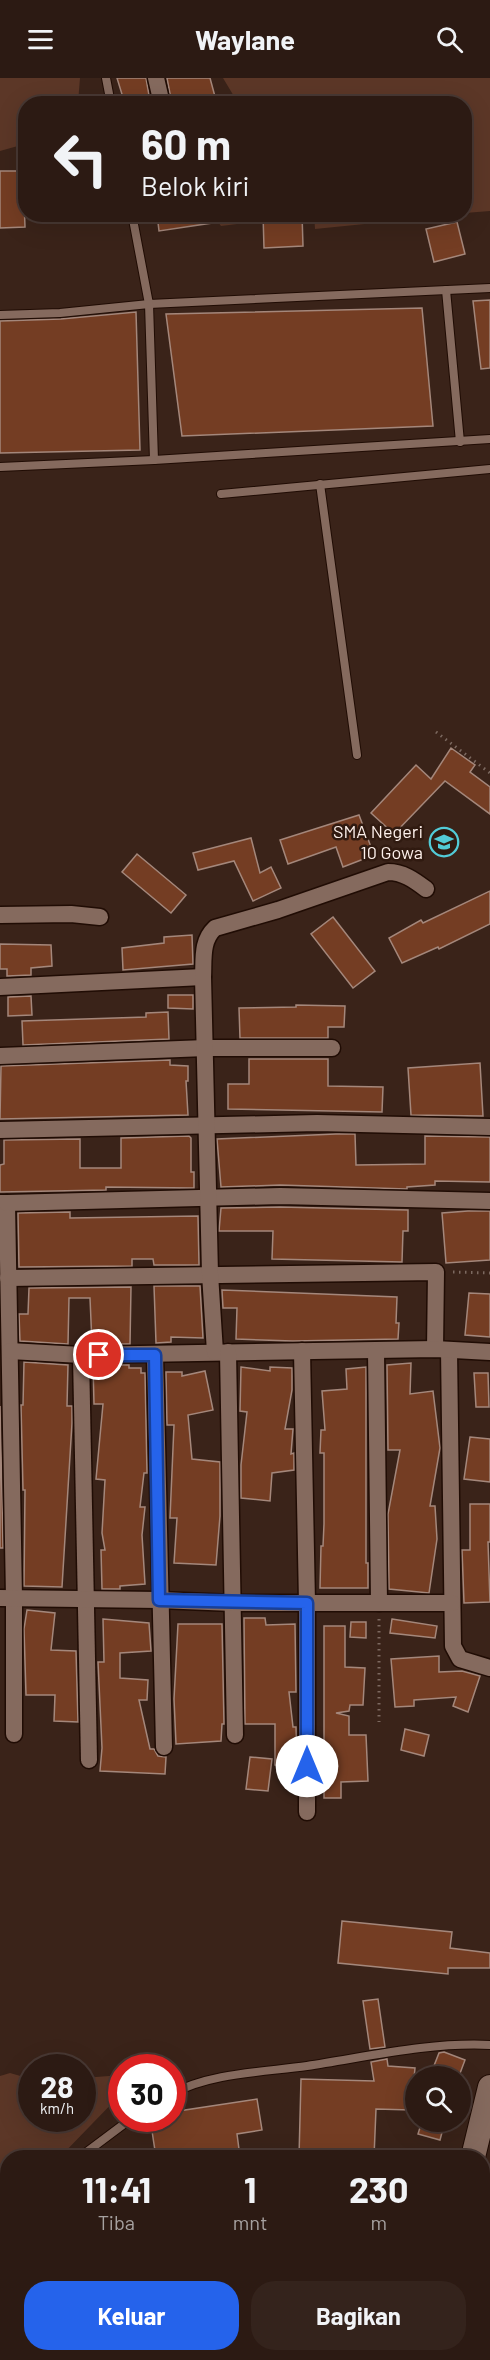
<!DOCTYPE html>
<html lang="id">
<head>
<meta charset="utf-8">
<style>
	body { margin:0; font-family:Barlow,sans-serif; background:#34231c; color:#f1f3f6; height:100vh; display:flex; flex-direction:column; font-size:22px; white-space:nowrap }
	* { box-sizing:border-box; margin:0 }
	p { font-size:20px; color:#a6a1a0 }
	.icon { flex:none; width:33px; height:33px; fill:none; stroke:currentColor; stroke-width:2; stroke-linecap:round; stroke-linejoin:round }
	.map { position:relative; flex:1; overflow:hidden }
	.sheet { position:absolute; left:0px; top:2072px; width:490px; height:212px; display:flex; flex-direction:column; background:#2c1a13; border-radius:24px 24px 0 0; box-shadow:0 6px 24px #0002,0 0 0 2px #483833 }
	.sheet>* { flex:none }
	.hud { position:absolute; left:18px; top:18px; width:454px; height:126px; border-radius:24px; box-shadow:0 6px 24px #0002,0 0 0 2px #483833; background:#2c1a13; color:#f1f3f6; overflow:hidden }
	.tools { position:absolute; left:405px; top:1988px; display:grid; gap:12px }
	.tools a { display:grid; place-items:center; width:66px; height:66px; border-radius:50%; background:#2c1a13; box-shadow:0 6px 24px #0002,0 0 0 2px #483833; font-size:30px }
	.speed { position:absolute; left:18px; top:1976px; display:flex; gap:12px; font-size:30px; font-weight:700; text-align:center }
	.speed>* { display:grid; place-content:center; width:78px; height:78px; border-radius:50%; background:#2c1a13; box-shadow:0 6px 24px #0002,0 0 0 2px #483833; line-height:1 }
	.speed small { font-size:15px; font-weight:400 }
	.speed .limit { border:9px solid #d22; background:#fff; color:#111 }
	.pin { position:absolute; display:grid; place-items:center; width:51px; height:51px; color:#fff; margin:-26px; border:3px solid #fff; border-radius:50%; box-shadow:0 2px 6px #0007 }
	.me { position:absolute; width:66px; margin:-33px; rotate:0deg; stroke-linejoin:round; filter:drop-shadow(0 0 4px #0008) }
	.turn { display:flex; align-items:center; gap:21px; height:126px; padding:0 24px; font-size:27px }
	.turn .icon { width:78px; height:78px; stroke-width:2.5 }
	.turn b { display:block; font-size:42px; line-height:51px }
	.eta { display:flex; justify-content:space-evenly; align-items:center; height:102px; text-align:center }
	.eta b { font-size:36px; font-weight:700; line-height:42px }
	.action { display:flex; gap:12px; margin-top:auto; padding:12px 24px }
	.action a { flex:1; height:69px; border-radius:24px; background:#2563eb; color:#fff; font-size:24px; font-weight:700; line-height:69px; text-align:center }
	.action a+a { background:#34231c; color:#f1f3f6 }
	header { display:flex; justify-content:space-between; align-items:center; height:78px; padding:0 24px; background:#2c1a13; font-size:27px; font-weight:700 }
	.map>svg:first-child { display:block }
</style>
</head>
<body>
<header><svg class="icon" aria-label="menu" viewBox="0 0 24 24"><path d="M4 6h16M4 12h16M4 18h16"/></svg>Waylane<svg class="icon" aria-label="search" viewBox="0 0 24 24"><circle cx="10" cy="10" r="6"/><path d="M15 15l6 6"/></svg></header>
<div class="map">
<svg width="490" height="2282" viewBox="0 0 490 2282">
	<rect width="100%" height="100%" fill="#3a2319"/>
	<g fill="#5c3727">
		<polygon points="0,0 80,0 78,25 26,26 25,66 0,73"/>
		<polygon points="223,0 490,0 490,133 465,135 465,26 238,25"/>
		<polygon points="314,136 454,136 454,137 315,151"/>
		<polygon points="213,137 256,137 253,144 221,148"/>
		<polygon points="10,1995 31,2001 32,2040 82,2040 83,2000 122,1997 121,2016 60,2079 8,2079 7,2147 0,2148 0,1998"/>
	</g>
	<g fill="#743d23" stroke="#a4877b" stroke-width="1.5">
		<polygon points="117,0 146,0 150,23 142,26 125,26"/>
		<polygon points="167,0 210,0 217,26 172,26"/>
		<polygon points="0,93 23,93 25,149 0,150"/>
		<polygon points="157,136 212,136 212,145 159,153"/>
		<polygon points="263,136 302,136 303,168 264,170"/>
		<polygon points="457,144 465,176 434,184 426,151"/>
		<polygon points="490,222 490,290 481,291 473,223"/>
		<polygon points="422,230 433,348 182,358 166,236"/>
		<polygon points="136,234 140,372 0,375 0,243 61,241"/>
		<polygon points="451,670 475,687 470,694 490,709 490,736 445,703 394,756 371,735 416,687 431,701"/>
		<polygon points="359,737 374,777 343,789 336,769 288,786 280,762"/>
		<polygon points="251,760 260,795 271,789 281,810 253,823 234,783 198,792 193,775"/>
		<polygon points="137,776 186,817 171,835 122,794"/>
		<polygon points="490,813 490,846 439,871 438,869 402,885 389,860 421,842 423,845"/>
		<polygon points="333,839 375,893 353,910 311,856"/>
		<polygon points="192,857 193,886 123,892 122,870 164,865 164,859"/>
		<polygon points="0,866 51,867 52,888 31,890 31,897 7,898 7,891 0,891"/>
		<polygon points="168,917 193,917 193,931 168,930"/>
		<polygon points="31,918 32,937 8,938 8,919"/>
		<polygon points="296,927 345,928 344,949 328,949 328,960 240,960 239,930 296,929"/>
		<polygon points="168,934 169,961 23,967 22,943 146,939 146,935"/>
		<polygon points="249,981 328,981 328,1008 383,1009 382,1034 228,1031 228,1006 249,1006"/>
		<polygon points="170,982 170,987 188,988 188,1003 186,1003 188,1037 0,1041 1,988"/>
		<polygon points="480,985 483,1038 411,1037 408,990"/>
		<polygon points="336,1056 355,1056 356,1087 425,1086 425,1058 490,1059 490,1104 435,1103 435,1107 407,1109 407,1111 280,1107 221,1109 217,1061"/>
		<polygon points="189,1058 191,1060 191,1094 194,1094 194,1110 106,1109 106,1112 0,1114 0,1087 4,1086 4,1062 80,1061 80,1090 121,1090 121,1060"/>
		<polygon points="280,1129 408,1132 408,1153 403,1153 402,1184 272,1181 273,1153 219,1153 221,1130"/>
		<polygon points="468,1133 490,1133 490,1182 446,1185 442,1135"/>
		<polygon points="70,1134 70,1140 198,1138 199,1187 154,1187 153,1181 132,1181 132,1188 19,1189 18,1135"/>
		<polygon points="154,1208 200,1208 203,1260 171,1259 171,1264 156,1265"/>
		<polygon points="131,1209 130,1266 92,1266 90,1220 69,1220 68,1266 20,1263 19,1236 28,1236 29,1210"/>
		<polygon points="222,1212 397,1219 396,1245 399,1245 398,1261 293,1263 236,1261 237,1230 223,1230"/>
		<polygon points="469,1215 490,1216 490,1259 465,1257"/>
		<polygon points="24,1284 68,1287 67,1328 72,1328 72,1345 62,1509 24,1508 25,1412 23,1412 21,1327 23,1327"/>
		<polygon points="411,1285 410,1316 433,1313 440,1370 430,1428 435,1428 437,1461 429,1515 389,1511 388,1436 400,1372 388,1372 387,1287"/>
		<polygon points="93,1287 129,1287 129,1290 141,1290 141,1295 145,1295 147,1395 144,1395 140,1429 145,1429 142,1457 145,1506 120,1508 120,1511 102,1511 101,1472 105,1472 102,1455 105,1402 96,1401 103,1326 94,1326"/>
		<polygon points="241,1289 270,1293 270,1289 292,1290 292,1312 285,1351 293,1351 291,1376 294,1375 294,1392 272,1395 270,1423 241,1420 241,1387 247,1334 240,1333"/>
		<polygon points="366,1289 366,1485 368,1485 368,1510 320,1510 321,1468 323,1468 324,1446 324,1375 320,1375 321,1352 325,1352 322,1313 347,1311 346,1291"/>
		<polygon points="205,1293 213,1332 188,1337 192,1381 220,1384 220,1438 216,1487 174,1485 177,1440 170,1440 174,1347 167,1347 166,1294 182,1294 182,1298"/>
		<polygon points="474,1295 488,1295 489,1329 476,1329"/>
		<polygon points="0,1328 3,1470 0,1470"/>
		<polygon points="470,1359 490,1361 490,1404 464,1401"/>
		<polygon points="470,1426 490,1426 490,1464 488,1464 490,1524 464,1525 462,1472 470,1472"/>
		<polygon points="27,1532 55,1535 51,1572 76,1573 78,1644 54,1643 55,1617 26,1617 24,1551"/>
		<polygon points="244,1540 265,1540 266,1547 295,1546 296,1614 289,1614 293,1649 296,1649 297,1687 275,1687 275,1646 245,1646"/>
		<polygon points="103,1541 149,1545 151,1573 120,1575 120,1600 148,1602 147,1622 139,1622 150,1671 154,1671 158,1678 166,1679 165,1696 100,1693 102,1670 98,1584 104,1584"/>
		<polygon points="392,1541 437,1548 435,1560 390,1555"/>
		<polygon points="351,1544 366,1544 366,1560 350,1559"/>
		<polygon points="178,1546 222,1546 224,1646 222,1646 221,1663 176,1666 174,1621"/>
		<polygon points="324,1548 345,1548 345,1589 365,1590 363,1627 350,1627 349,1633 336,1635 349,1638 349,1657 366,1657 368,1703 341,1704 341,1720 324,1720 324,1689 318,1689 318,1666 324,1665"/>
		<polygon points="439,1578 439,1594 462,1593 480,1598 468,1634 453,1628 456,1619 414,1622 414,1628 395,1629 391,1581"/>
		<polygon points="405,1651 429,1657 424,1678 401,1672"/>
		<polygon points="250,1679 272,1681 268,1713 246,1711"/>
		<polygon points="342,1843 452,1854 450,1870 490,1875 490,1890 448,1890 448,1896 338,1885"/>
		<polygon points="378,1921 385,1969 370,1971 363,1923"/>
		<polygon points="444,1974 465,1982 459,1998 430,1998 439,1975"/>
		<polygon points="387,1981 388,1988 415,1990 411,2032 376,2031 374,2079 299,2079 301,2001 374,2003 371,1984"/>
		<polygon points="257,2021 262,2052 237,2056 240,2079 156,2079 150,2040 172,2040 172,2034"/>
		<polygon points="422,2043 445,2043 440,2062 418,2056"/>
	</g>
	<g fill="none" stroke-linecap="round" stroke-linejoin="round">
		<g stroke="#200c04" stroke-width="10">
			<g id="lane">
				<polyline points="106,0 111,26"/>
				<polyline points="132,136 149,226 490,210"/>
				<polyline points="446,212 460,364"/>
				<polyline points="0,237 60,235 149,226 154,382 490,361"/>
				<polyline points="0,389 154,382"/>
				<polyline points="320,406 357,677"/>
				<polyline points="221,416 490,391"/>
				<path d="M172,2016c37,-21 93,-22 135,-28 60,-9 122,-24 183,-21"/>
				<polyline points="80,2079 132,2040"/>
				<polyline points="0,2120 8,2118"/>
				<polyline points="275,2276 275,2282"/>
			</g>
		</g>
		<g stroke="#200c04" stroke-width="19">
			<g id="street">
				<polyline points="156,0 162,26"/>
				<polyline points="0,837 71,836 100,839"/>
				<polyline points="0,909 203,899"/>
				<polyline points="0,978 206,970 332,970"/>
				<polyline points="0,1052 317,1045 490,1049"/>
				<polyline points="0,1125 7,1125 14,1520 14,1656"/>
				<polyline points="7,1125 280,1118 490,1123"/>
				<polyline points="8,1200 436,1194 435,1271"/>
				<polyline points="449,1272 453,1568 460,1581 490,1590"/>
				<polyline points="10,1273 81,1277 435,1271 490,1274"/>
				<polyline points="302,1273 307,1525 307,1734"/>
				<polyline points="376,1273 379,1525"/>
				<path d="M215,1274l-5,-78 -7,-297c1,-18 -2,-36 12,-49l63,-18 110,-38c15,0 26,8 38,17"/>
				<polyline points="228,1274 235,1657"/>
				<polyline points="81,1277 89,1682"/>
				<polyline points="155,1277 164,1669"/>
				<polyline points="0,1520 159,1522 233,1525 452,1525"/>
				<polyline points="0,2172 8,2171"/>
				<polyline points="0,2261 8,2260"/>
				<polyline points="88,2276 89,2282"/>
			</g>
		</g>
		<g stroke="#200c04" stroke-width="26">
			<g id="secondary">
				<polyline points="473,2079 490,2009"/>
				<polyline points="408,2282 411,2276"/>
			</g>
		</g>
		<g stroke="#7c6960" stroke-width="3" stroke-dasharray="1.5 4.5" stroke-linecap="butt">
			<polyline points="436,654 490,695"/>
			<polyline points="453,1194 490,1195"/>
			<polyline points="379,1541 379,1644"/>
		</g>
		<use href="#lane" stroke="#856a5e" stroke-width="8"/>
		<use href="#street" stroke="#856a5e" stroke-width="16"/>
		<use href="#secondary" stroke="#856a5e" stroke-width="24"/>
	</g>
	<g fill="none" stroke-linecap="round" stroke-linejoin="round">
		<g stroke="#184099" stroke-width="15">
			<polyline id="route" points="99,1277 155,1277 159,1522 307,1525 307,1688"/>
		</g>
		<use href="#route" stroke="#2563eb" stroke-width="10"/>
	</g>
	<defs>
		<g id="school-ring" transform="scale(1.5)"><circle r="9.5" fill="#301a10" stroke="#52cbd7" stroke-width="1.5"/><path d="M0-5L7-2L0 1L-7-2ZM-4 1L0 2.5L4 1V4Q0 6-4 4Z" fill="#52cbd7"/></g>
	</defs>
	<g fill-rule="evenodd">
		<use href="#school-ring" x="444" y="764"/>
	</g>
	<g text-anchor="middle" stroke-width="5" stroke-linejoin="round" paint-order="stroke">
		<g font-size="18" fill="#fef1ec" stroke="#301a10" text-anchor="end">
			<text x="423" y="760">SMA Negeri<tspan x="423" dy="21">10 Gowa</tspan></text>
		</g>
	</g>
</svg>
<div class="tools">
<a><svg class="icon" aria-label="search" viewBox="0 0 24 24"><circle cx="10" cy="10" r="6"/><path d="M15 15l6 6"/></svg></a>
</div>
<div class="speed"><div>28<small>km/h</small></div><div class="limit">30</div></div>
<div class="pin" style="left:99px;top:1277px;background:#d93025"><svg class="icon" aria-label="arrive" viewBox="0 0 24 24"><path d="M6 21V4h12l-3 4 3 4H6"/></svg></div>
<svg class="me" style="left:307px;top:1688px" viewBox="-20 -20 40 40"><circle r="19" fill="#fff"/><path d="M0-13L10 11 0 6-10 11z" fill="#2563eb"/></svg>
<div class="hud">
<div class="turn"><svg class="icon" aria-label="left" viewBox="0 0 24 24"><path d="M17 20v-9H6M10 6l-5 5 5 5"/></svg><div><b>60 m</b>Belok kiri</div></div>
</div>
<section class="sheet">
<div class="eta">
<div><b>11:41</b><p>Tiba</p></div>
<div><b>1</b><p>mnt</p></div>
<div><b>230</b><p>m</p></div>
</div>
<div class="action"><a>Keluar</a><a>Bagikan</a></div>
</section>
</div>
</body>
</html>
